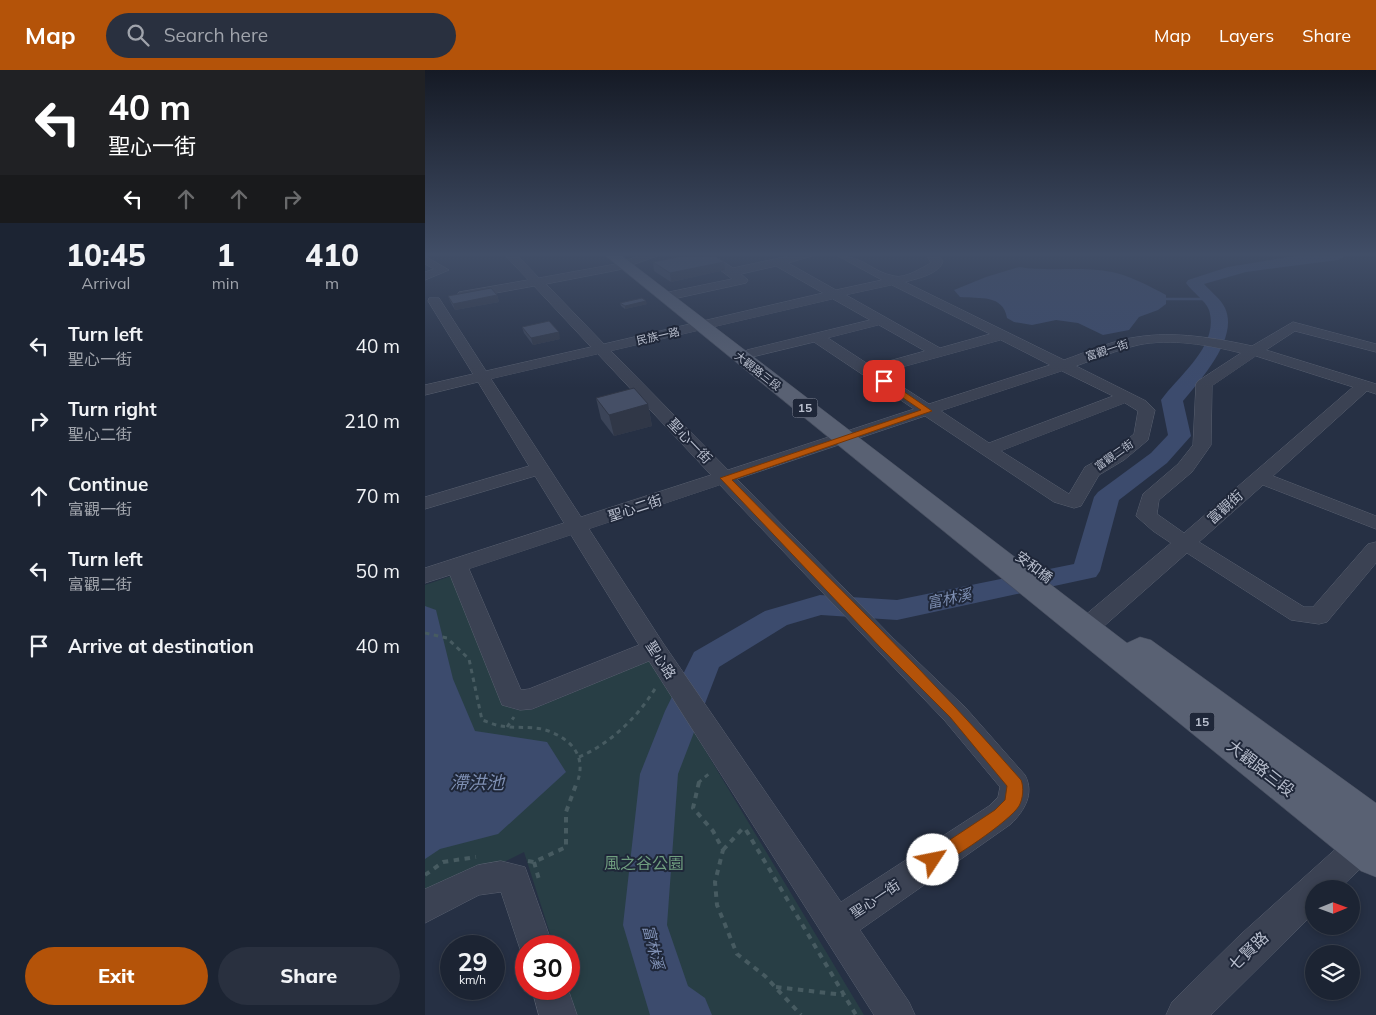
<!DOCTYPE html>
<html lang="en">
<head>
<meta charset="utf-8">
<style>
	body { margin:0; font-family:Mulish,"Noto Sans TC",sans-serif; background:#29303f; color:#f1f3f6; height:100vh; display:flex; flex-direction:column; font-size:19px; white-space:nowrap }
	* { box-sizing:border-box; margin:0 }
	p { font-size:16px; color:#a0a4ac }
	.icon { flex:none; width:28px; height:28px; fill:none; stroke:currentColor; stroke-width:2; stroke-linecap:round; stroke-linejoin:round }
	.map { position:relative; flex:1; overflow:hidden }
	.side { display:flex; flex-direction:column; background:#1c2433; width:425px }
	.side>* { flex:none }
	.hud { background:#202124; color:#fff; overflow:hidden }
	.needle { width:32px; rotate:89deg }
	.fabs { position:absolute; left:880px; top:810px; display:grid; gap:10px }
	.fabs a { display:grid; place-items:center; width:55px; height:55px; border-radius:50%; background:#1c2433; box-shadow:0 2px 8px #0003,0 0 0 1px #3a414e; font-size:25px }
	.speed { position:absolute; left:15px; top:865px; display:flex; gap:10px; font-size:25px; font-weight:700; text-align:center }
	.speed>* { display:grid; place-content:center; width:65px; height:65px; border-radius:50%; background:#1c2433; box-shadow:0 2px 8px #0003,0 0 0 1px #3a414e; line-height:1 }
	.speed small { font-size:12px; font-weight:400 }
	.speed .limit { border:8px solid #d22; background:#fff; color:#111 }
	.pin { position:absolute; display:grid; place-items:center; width:42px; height:42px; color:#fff; margin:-21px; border-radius:10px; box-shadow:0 2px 8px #0006 }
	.me { position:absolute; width:55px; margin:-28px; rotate:56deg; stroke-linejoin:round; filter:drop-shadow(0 0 4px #0008) }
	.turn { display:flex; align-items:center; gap:18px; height:105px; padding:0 25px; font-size:22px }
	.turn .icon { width:65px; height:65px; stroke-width:2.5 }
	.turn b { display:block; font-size:35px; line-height:42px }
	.lanes { display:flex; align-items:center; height:48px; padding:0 25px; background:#0003; justify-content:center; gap:25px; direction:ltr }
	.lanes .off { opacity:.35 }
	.eta { display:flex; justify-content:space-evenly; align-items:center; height:85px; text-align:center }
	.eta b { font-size:30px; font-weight:800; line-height:35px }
	.action { display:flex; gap:10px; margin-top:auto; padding:10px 25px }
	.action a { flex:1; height:58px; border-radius:30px; background:#b45309; color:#fff; font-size:20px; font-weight:800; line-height:58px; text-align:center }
	.action a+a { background:#29303f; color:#f1f3f6 }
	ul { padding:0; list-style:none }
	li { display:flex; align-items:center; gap:15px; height:75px; padding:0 25px }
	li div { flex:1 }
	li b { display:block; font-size:19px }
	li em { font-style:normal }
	header { display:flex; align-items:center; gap:30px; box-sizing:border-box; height:70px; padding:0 25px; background:#b45309; color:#fff }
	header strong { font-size:24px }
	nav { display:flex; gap:28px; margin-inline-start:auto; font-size:18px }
	.search { width:350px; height:45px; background:#29303f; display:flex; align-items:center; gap:12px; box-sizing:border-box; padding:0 18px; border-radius:28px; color:#a0a4ac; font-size:19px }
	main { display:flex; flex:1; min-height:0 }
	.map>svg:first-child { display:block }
</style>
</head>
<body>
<header>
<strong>Map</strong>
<div class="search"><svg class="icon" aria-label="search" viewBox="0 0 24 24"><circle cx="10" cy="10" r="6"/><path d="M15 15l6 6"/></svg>Search here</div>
<nav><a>Map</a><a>Layers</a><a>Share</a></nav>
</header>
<main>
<section class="side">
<div class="hud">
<div class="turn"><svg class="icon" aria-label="left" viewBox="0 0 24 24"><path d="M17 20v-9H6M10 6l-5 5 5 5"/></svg><div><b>40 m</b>聖心一街</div></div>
<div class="lanes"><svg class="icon" aria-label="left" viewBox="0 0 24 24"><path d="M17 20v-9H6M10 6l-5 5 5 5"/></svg><svg class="icon off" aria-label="ahead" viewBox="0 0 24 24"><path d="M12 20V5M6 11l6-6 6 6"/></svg><svg class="icon off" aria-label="ahead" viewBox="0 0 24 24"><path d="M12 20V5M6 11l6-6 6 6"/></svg><svg class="icon off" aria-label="right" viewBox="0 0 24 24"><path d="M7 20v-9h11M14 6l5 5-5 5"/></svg></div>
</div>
<div class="eta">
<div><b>10:45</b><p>Arrival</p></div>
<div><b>1</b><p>min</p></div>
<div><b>410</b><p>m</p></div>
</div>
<ul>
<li><svg class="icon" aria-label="left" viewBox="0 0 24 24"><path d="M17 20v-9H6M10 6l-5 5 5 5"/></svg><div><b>Turn left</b><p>聖心一街</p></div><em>40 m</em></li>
<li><svg class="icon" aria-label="right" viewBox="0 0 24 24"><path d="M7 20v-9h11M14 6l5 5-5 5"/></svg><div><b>Turn right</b><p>聖心二街</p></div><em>210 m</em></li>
<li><svg class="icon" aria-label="ahead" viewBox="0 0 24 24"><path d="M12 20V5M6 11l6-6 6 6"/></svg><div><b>Continue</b><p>富觀一街</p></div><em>70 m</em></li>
<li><svg class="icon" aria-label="left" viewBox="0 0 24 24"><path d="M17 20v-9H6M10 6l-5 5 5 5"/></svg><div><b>Turn left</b><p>富觀二街</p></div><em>50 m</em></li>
<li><svg class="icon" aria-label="arrive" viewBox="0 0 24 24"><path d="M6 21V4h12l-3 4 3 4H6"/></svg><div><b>Arrive at destination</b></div><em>40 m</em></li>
</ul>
<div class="action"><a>Exit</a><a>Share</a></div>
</section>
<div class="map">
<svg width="951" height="945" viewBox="0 0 951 945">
	<rect width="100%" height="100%" fill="#263044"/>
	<polygon fill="#283e45" points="26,506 81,636 93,640 106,640 226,590 439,945 151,945 143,919 144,876 129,876 99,782 0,832 0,515"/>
	<g fill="#3c4b6d">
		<path d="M594,197c31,5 62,-1 93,5 19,4 37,14 54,23v9l-8,6 -19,7 -10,13 -26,5 -25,-12 -22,-3 -24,5 -18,-3 -7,-4c-4,-24 -27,-19 -47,-21l-6,-7 32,-13z"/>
		<polygon points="0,536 11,540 28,609 50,661 122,672 141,702 73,764 15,779 0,789"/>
	</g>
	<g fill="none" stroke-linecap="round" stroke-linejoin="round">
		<polyline stroke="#3c4b6d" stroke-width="2.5" points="741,229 782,229"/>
		<path fill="#3c4b6d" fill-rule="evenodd" d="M870,186h50l-7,4 -92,12 -42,12c7,8 17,15 21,24 14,30 -24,71 -42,93l8,35 -24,27 -48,37 -19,71 -4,6 -199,43 -76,-5 -34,10 -68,42 -41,107 -11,151 21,61 17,12 7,17h-62l-27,-90 17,-151 25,-63 29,-59 71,-41 55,-16 77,5 177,-36 20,-67 4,-5 53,-39 17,-18 -7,-35c18,-25 59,-55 48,-90 -4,-10 -17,-18 -23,-27l2,-3 40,-13z"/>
		<g stroke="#596070" stroke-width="1">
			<g id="minor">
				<polygon points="0,186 24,200 0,210 0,202 9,199 0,194"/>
				<path d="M81,186h12l21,22 77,-14 23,-8h18l-39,14 -72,14 58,60 219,-51 -47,-27 -35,8 7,6 -2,3 -82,18 -6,-4 6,-4 68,-14 -21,-16v-4h8l14,9 56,-12h23l-24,7 48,27 46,-10 -44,-24c26,0 34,16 56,20 11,3 27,-8 37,-13l-4,-7h12l4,5c-3,13 -27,18 -38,21l159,78c23,-8 49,-20 73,-23 38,-6 78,1 115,9l41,-24 83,22v8l-81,-21 -29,19 110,34v10l-9,-3 -94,85 103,40v13l-113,-44 -64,57 105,65h9l55,-63 8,-2v21l-49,59 -8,2 -28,-4 -104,-67 -92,81 -9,2 -9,-2 -3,-6 3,-6 94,-79 -18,-12 -17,-15 7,-22 35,-30 15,-19 3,-61 2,-3 43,-28c-32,-8 -70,-15 -103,-8 -21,5 -42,14 -62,21l70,35 9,9 -7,30 -24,20 -25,15 -18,31 -7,2 -20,-6 -129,-86 -188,63 156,159 72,69 60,68c10,19 -1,36 -14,49l-151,106 49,72 6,13h-41l-225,-354 -117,48 -12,1 -18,-5 -52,-130 -25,8v-15l139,-45 -29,-47 -110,33v-12l104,-31 -51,-84 -53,13v-10l48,-11 -45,-73 1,-3h10l47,73 105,-24 -57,-61 -71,13 -4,-1 -2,-3 2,-3 69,-12zM467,215l98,49 -50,14 -94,-53zM408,229l37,21 -123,30 -2,3 7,4 62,-15 100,67 -186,61 -117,-119zM454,255l46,26 -54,15 -43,-28zM576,270l49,25 -121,39 -48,-31zM173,284l113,121 -130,42 -90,-138zM831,286l97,31 -169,146 -27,-19 2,-14 33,-28 19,-27 1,-59zM637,301l51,25 -124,47 -48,-32zM700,333l13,8 -4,23 -22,18 -27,15 -16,27 -68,-43zM295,415l225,236 55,66 -2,10 -9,9 -148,96 -178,-259 -74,-114zM146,465l68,110 -110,44 -8,1 -52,-121z"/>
				<polygon points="951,754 951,784 914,819 889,819 889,843 786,945 741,945 747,932 815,865 925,766"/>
				<polygon points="76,791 100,797 128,876 101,876 101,890 98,888 76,822 54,825 0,853 0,819 53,795"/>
				<polygon points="107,919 143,919 152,945 114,945"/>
			</g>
		</g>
		<g stroke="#444b5c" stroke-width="1">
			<polygon id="major" points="181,186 197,186 702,573 715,567 726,570 951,733 951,807 936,801"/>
		</g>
		<g stroke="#475b61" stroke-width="3" stroke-dasharray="4.5 4.5" stroke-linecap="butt">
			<path d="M0,563l22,5 22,21 13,61c6,2 12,5 19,6 15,3 35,-1 50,6 24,10 35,27 26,51"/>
			<polyline points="82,657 89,647"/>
			<path d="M154,687c31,-13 60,-41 77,-70"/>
			<polyline points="273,713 286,702"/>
		</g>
		<g stroke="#475b61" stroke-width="4" stroke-dasharray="5.5 5.5" stroke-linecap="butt">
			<polyline points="274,712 268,738 288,761 298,780 290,812 292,835 312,884 340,906 376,945"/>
			<polyline points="321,760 431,945"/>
			<polyline points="298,780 319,757"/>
			<polyline points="103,791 109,792 141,777 141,742 152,712"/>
			<polyline points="109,792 115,813"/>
			<polyline points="0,805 18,792 51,787"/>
			<polyline points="144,901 147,913"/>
			<polyline points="351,917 419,925"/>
		</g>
		<use href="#minor" fill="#3b4253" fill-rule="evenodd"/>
		<use href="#major" fill="#596173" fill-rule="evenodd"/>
	</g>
	<g fill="#3b4458">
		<polygon points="228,192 299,192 300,200 246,212 229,201"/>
		<polygon points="72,225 74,232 30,240 26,233 23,226"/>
		<polygon points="195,233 222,234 200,239 196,236"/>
		<polygon points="97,257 135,269 108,275 99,263"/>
		<polygon points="171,328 223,334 227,356 189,366 176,349"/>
	</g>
	<g fill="#303747">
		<polygon points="299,192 300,200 246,212 245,203"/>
		<polygon points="72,225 74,232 30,240 28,234"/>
		<polygon points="221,231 222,234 200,239 200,236"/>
		<polygon points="134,262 135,269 108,275 106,268"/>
		<polygon points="223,334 227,356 189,366 184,345"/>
	</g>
	<g fill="#454f66" stroke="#303747">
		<polygon points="258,186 290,186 299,192 245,203 228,192"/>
		<polygon points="66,218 72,225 28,234 23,226"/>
		<polygon points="217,228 221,231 200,236 195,233"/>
		<polygon points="124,251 134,262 106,268 97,257"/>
		<polygon points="209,318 223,334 184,345 171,328"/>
	</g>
	<linearGradient id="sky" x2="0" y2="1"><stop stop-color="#151a25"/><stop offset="0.58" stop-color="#414e67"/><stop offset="1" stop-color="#414e67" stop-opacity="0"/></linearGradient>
	<rect width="951" height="318" fill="url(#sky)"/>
	<path fill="#b45309" stroke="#753606" d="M456,310h6l45,31 -200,69c97,99 198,195 289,300 3,7 2,19 -2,26 -9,15 -70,56 -86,62l-6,-2 -3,-6 3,-5 68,-45 10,-10 2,-14 -57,-69 -70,-70 -160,-169 201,-68 -40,-27z"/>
	<g text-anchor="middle" stroke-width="4" stroke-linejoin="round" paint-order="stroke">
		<g font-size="11" fill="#b8becd" stroke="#1f2739">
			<text transform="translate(233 266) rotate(-13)" y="4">民族一路</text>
			<text transform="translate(682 280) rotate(-18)" y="4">富觀一街</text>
			<text transform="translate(333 301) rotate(38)" y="4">大觀路三段</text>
			<text transform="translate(689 385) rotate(-35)" y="4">富觀二街</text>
		</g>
		<g fill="#1f2739" stroke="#8a91a1" stroke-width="1">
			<rect x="367.5" y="328.5" width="25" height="19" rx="4"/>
			<rect x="764.5" y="642.5" width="25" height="19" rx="4"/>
		</g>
		<g font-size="12" font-weight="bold" fill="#b8becd">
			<text x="380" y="342">15</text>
			<text x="777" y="656">15</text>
		</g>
		<g font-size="14" fill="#b8becd" stroke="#1f2739">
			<text transform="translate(265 371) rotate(46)" y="5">聖心一街</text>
			<text transform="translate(800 437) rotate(-42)" y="5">富觀街</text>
			<text transform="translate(210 438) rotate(-18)" y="5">聖心二街</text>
			<text transform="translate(609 497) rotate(37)" y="5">安和橋</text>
			<text transform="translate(236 590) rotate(57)" y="5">聖心路</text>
			<text transform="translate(450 829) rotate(-34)" y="5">聖心一街</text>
		</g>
		<g font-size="15" font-style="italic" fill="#7f90b4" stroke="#1f2739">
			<text transform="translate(524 529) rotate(-12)" y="5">富林溪</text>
			<text transform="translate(228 877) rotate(76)" y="5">富林溪</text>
		</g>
		<g font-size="16" fill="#b8becd" stroke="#1f2739">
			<text transform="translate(836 698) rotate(38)" y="6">大觀路三段</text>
			<text transform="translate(823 881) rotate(-44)" y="6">七賢路</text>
		</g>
		<g font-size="16" fill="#6f9e7f" stroke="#1f2739">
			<text x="219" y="799">風之谷公園</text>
		</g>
		<g font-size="18" font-style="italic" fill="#7f90b4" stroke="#1f2739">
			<text x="52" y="719">滯洪池</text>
		</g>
	</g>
</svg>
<div class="fabs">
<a><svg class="needle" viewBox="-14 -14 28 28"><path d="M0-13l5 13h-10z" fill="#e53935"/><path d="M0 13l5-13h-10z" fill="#a0a4ac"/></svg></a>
<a><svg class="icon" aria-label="layers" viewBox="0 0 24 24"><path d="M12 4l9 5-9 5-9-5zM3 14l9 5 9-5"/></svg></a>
</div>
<div class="speed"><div>29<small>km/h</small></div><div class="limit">30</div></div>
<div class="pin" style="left:459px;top:311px;background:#d93025"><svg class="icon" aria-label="arrive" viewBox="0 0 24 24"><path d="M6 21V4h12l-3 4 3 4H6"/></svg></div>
<svg class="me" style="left:508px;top:790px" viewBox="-20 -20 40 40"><circle r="19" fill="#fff"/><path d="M0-13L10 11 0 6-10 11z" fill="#b45309"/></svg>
</div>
</main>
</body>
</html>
